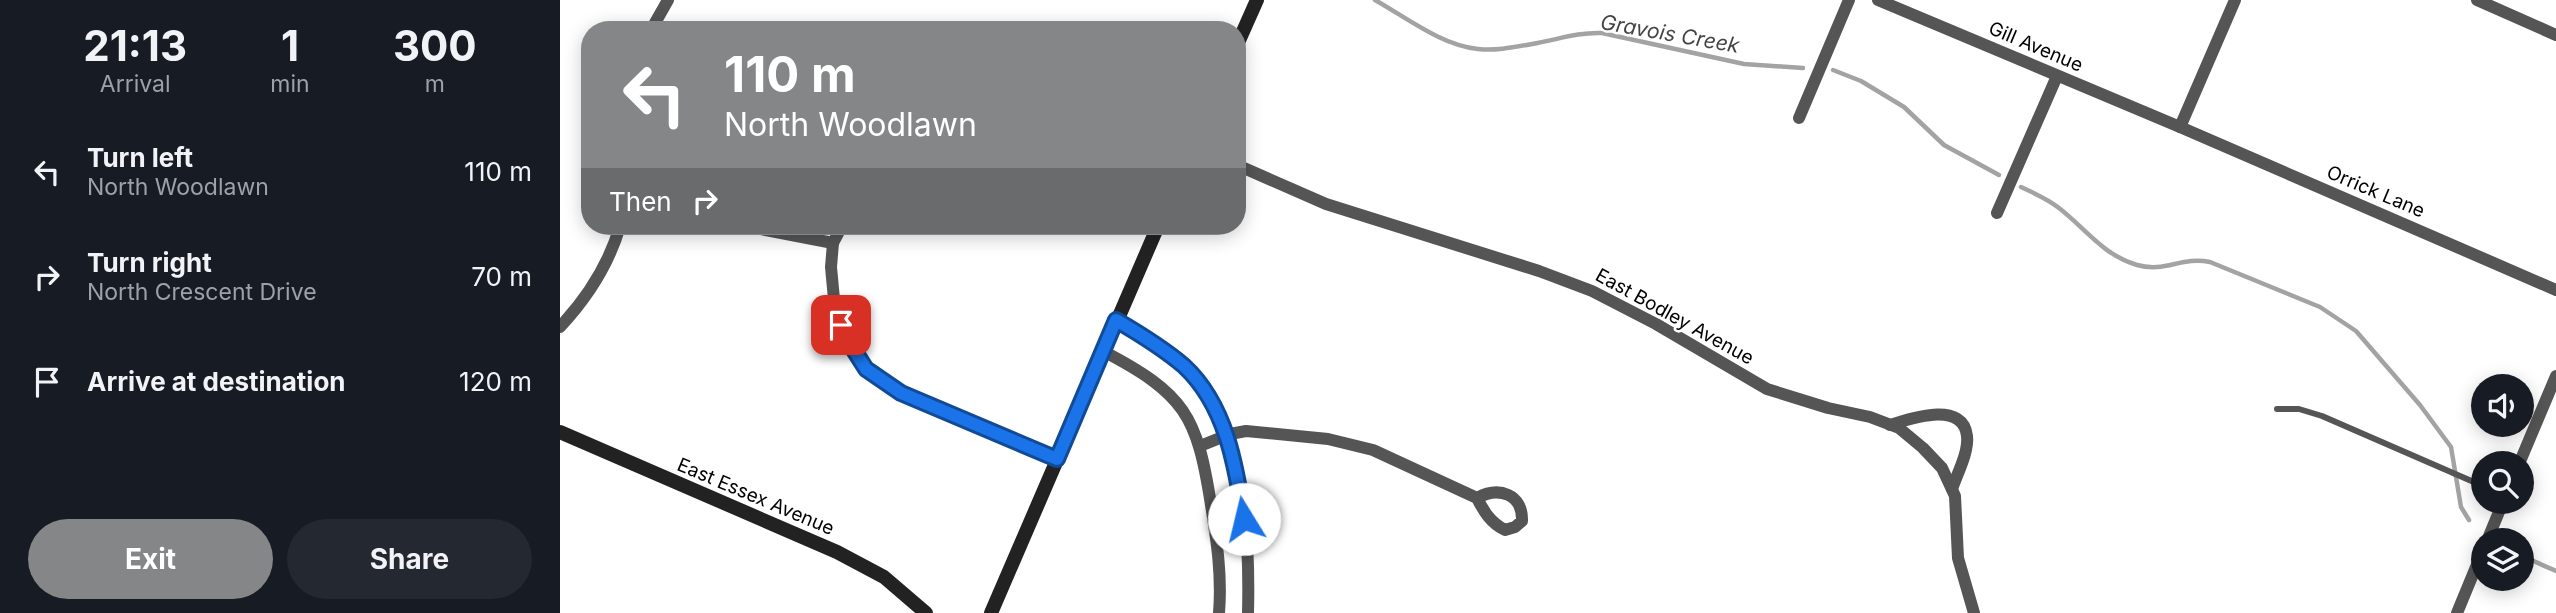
<!DOCTYPE html>
<html lang="en">
<head>
<meta charset="utf-8">
<style>
	body { margin:0; font-family:Inter,sans-serif; background:#242831; color:#f1f3f6; height:100vh; display:flex; flex-direction:column; font-size:26px; white-space:nowrap }
	* { box-sizing:border-box; margin:0 }
	p { font-size:23px; color:#9ea1a6 }
	.icon { flex:none; width:38px; height:38px; fill:none; stroke:currentColor; stroke-width:2; stroke-linecap:round; stroke-linejoin:round }
	.map { position:relative; flex:1; overflow:hidden }
	.drawer { display:flex; flex-direction:column; background:#171b24; width:560px }
	.drawer>* { flex:none }
	.guide { position:absolute; left:21px; top:21px; width:665px; height:214px; border-radius:28px; box-shadow:0 4px 18px #0003; background:#858687; color:#fff; overflow:hidden }
	.controls { position:absolute; left:1911px; top:374px; display:grid; gap:14px }
	.controls a { display:grid; place-items:center; width:63px; height:63px; border-radius:50%; background:#171b24; box-shadow:0 4px 18px #0003; font-size:35px }
	.pin { position:absolute; display:grid; place-items:center; width:60px; height:60px; color:#fff; margin:-30px; border-radius:14px; box-shadow:0 4px 10px #0006 }
	.me { position:absolute; width:77px; margin:-38px; rotate:351deg; stroke-linejoin:round; filter:drop-shadow(0 0 5px #0008) }
	.turn { display:flex; align-items:center; gap:24px; height:147px; padding:0 28px; font-size:32px }
	.turn .icon { width:91px; height:91px; stroke-width:2.5 }
	.turn b { display:block; font-size:49px; line-height:60px }
	.then { display:flex; align-items:center; height:66px; padding:0 28px; background:#0003; gap:14px; font-size:26px }
	.eta { display:flex; justify-content:space-evenly; align-items:center; height:119px; text-align:center }
	.eta b { font-size:42px; font-weight:700; line-height:49px }
	.action { display:flex; gap:14px; margin-top:auto; padding:14px 28px }
	.action a { flex:1; height:80px; border-radius:42px; background:#858687; color:#fff; font-size:28px; font-weight:700; line-height:80px; text-align:center }
	.action a+a { background:#242831; color:#f1f3f6 }
	ul { padding:0; list-style:none }
	li { display:flex; align-items:center; gap:21px; height:105px; padding:0 28px }
	li div { flex:1 }
	li b { display:block; font-size:26px }
	li em { font-style:normal }
	main { display:flex; flex:1; min-height:0 }
	.map>svg:first-child { display:block }
</style>
</head>
<body>
<main>
<section class="drawer">
<div class="eta">
<div><b>21:13</b><p>Arrival</p></div>
<div><b>1</b><p>min</p></div>
<div><b>300</b><p>m</p></div>
</div>
<ul>
<li><svg class="icon" aria-label="left" viewBox="0 0 24 24"><path d="M17 20v-9H6M10 6l-5 5 5 5"/></svg><div><b>Turn left</b><p>North Woodlawn</p></div><em>110 m</em></li>
<li><svg class="icon" aria-label="right" viewBox="0 0 24 24"><path d="M7 20v-9h11M14 6l5 5-5 5"/></svg><div><b>Turn right</b><p>North Crescent Drive</p></div><em>70 m</em></li>
<li><svg class="icon" aria-label="arrive" viewBox="0 0 24 24"><path d="M6 21V4h12l-3 4 3 4H6"/></svg><div><b>Arrive at destination</b></div><em>120 m</em></li>
</ul>
<div class="action"><a>Exit</a><a>Share</a></div>
</section>
<div class="map">
<svg width="1996" height="613" viewBox="0 0 1996 613">
	<rect width="100%" height="100%" fill="#fff"/>
	<g fill="none" stroke-linecap="round" stroke-linejoin="round">
		<g stroke="#a3a3a3" stroke-width="4.5">
			<path d="M815,0c32,18 66,45 103,49 18,2 37,-2 54,-5 24,-4 46,-12 70,-11l142,31 59,4"/>
			<polyline points="1273,70 1301,81 1344,107 1384,145 1439,175"/>
			<path d="M1461,187c13,6 27,12 38,21 27,21 44,47 78,57 29,8 44,-9 73,-3l110,45 36,24 64,74 31,42 10,60 8,13"/>
			<polyline points="1962,556 1996,571"/>
		</g>
		<polyline stroke="#555" stroke-width="6" points="1717,409 1739,409 1762,416 1923,486"/>
		<g stroke="#555" stroke-width="12">
			<polyline points="1318,0 1620,127 1996,290"/>
			<polyline points="1917,0 1996,35"/>
			<polyline points="91,30 108,0"/>
			<polyline points="1239,118 1289,0"/>
			<polyline points="1620,127 1675,0"/>
			<polyline points="677,165 766,204 979,271 1032,291 1096,324 1207,389 1268,408 1310,417 1339,428 1363,448 1382,468 1395,496 1398,558 1414,613"/>
			<polyline points="1437,213 1497,76"/>
			<polyline points="185,226 273,243 271,267 275,310 287,339 306,369 341,393 497,459"/>
			<polyline points="273,243 282,226"/>
			<path d="M556,320c24,15 52,28 71,49 58,63 63,163 61,244"/>
			<path d="M0,327c27,-29 49,-63 60,-101"/>
			<path d="M543,351c82,43 94,64 108,154 6,37 11,71 8,108"/>
			<path d="M1330,425c20,-6 73,-25 77,11 2,16 -10,38 -15,53"/>
			<path d="M640,446l30,-12 16,-3 82,8 45,11 104,48c22,-12 46,-4 45,23l-7,6 -10,3c-14,-7 -21,-18 -28,-32"/>
			<polyline points="1959,464 1996,376"/>
			<polyline points="1927,541 1943,502"/>
			<polyline points="1897,613 1923,550"/>
		</g>
		<g stroke="#222" stroke-width="14">
			<polyline points="677,45 697,0"/>
			<polyline points="0,432 277,552 324,577 366,613"/>
			<polyline points="431,613 598,226"/>
		</g>
	</g>
	<g fill="none" stroke-linecap="round" stroke-linejoin="round">
		<g stroke="#114b97" stroke-width="18">
			<path id="route" d="M281,325l6,14 19,30 35,24 156,66 59,-139c24,14 47,28 68,46 42,39 52,100 60,153"/>
		</g>
		<use href="#route" stroke="#1a73e8" stroke-width="12"/>
	</g>
	<g text-anchor="middle" stroke-width="5" stroke-linejoin="round" paint-order="stroke">
		<g font-size="19" fill="#000" stroke="#fff">
			<text transform="translate(1476 46) rotate(23)" y="7">Gill Avenue</text>
			<text transform="translate(1816 191) rotate(23)" y="7">Orrick Lane</text>
			<text transform="translate(1115 316) rotate(29)" y="7">East Bodley Avenue</text>
			<text transform="translate(196 496) rotate(23)" y="7">East Essex Avenue</text>
		</g>
		<g font-size="21" font-style="italic" fill="#444" stroke="#fff">
			<text transform="translate(1110 34) rotate(10)" y="7">Gravois Creek</text>
		</g>
	</g>
</svg>
<div class="controls">
<a><svg class="icon" aria-label="sound" viewBox="0 0 24 24"><path d="M4 9h4l5-4v14l-5-4H4zM17 9q2 3 0 6"/></svg></a>
<a><svg class="icon" aria-label="search" viewBox="0 0 24 24"><circle cx="10" cy="10" r="6"/><path d="M15 15l6 6"/></svg></a>
<a><svg class="icon" aria-label="layers" viewBox="0 0 24 24"><path d="M12 4l9 5-9 5-9-5zM3 14l9 5 9-5"/></svg></a>
</div>
<div class="pin" style="left:281px;top:325px;background:#d93025"><svg class="icon" aria-label="arrive" viewBox="0 0 24 24"><path d="M6 21V4h12l-3 4 3 4H6"/></svg></div>
<svg class="me" style="left:684px;top:519px" viewBox="-20 -20 40 40"><circle r="19" fill="#fff"/><path d="M0-13L10 11 0 6-10 11z" fill="#1a73e8"/></svg>
<div class="guide">
<div class="turn"><svg class="icon" aria-label="left" viewBox="0 0 24 24"><path d="M17 20v-9H6M10 6l-5 5 5 5"/></svg><div><b>110 m</b>North Woodlawn</div></div>
<div class="then">Then<svg class="icon" aria-label="right" viewBox="0 0 24 24"><path d="M7 20v-9h11M14 6l5 5-5 5"/></svg></div>
</div>
</div>
</main>
</body>
</html>
